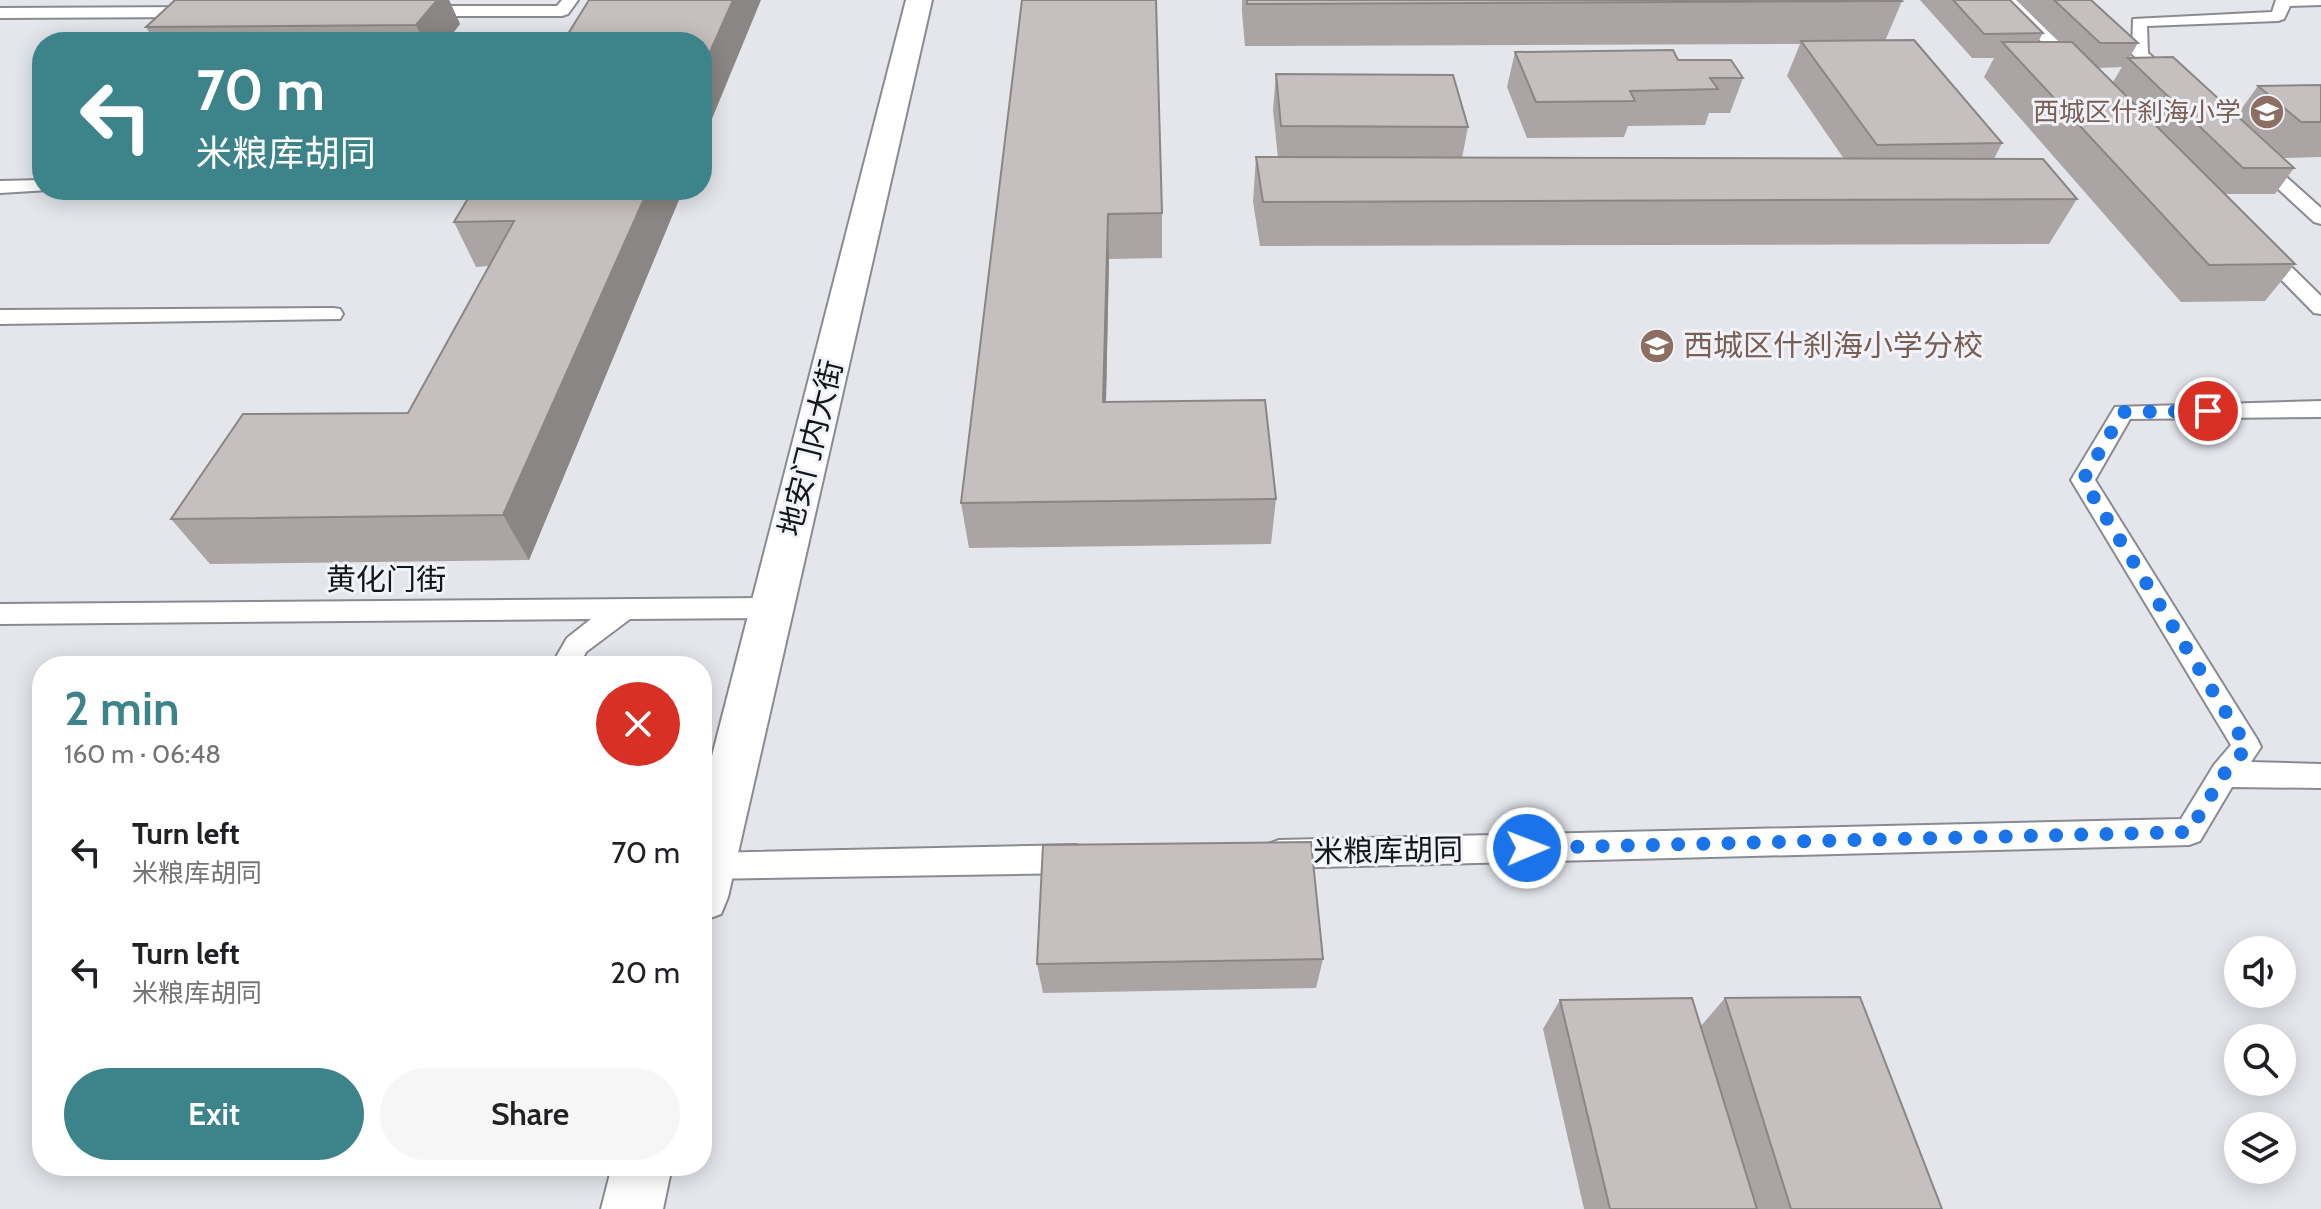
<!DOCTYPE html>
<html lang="en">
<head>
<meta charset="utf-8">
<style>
	body { margin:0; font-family:Cabin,"Noto Sans SC",sans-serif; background:#f6f6f6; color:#202124; height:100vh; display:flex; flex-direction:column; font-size:30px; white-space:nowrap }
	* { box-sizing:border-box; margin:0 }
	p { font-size:26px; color:#757577 }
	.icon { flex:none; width:44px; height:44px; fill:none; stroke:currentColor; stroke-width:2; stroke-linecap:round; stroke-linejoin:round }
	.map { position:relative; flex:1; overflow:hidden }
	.sheet { position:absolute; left:32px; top:656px; width:680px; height:520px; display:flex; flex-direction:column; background:#fff; border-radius:32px; box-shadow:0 4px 20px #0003 }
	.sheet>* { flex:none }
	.guide { position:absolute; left:32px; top:32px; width:680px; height:168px; border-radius:32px; box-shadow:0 4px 20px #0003; background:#3c848a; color:#fff; overflow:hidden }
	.tools { position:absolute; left:2224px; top:936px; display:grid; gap:16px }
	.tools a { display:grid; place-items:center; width:72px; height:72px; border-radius:50%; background:#fff; box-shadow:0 4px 20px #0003; font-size:40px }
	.pin { position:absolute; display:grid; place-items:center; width:68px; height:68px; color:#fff; margin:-34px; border:4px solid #fff; border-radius:50%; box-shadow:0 2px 8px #0007 }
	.me { position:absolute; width:88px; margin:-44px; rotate:89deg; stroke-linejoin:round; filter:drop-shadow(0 0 6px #0008) }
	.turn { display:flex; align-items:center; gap:28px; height:168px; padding:0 32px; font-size:36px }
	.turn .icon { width:104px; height:104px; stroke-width:2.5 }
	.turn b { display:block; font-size:56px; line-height:68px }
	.round { display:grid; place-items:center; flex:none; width:84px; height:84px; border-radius:42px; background:#f6f6f6 }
	.headline { display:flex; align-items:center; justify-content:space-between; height:136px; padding:0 32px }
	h1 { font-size:48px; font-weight:600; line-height:60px; color:#3c848a }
	.cta { display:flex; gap:16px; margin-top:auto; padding:16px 32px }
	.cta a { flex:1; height:92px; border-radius:48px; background:#3c848a; color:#fff; font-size:32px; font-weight:600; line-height:92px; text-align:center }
	.cta a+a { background:#f6f6f6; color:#202124 }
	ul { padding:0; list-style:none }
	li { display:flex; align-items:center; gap:24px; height:120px; padding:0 32px }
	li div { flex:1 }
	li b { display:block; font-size:30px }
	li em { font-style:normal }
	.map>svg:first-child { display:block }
</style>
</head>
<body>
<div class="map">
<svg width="2321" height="1209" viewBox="0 0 2321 1209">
	<rect width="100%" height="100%" fill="#e4e6eb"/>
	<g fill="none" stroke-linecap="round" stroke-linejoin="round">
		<g stroke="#898b90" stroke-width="4">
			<g id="lane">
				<polygon points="562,0 578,0 568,14 562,16 419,16 411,11 419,6 557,6"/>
				<polygon points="2001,0 2018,0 2082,63 2082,71 2070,71"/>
				<polygon points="2276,0 2321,0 2321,5 2290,6 2284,19 2278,21 2147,26 2148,53 2176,77 2176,85 2164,85 2132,54 2133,19 2272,12"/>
				<polygon points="0,8 196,7 204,12 196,17 0,18"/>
				<polygon points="2258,156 2264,157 2321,208 2321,224 2314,222 2252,165 2252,157"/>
				<polygon points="42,180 42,190 49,190 0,193 0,181"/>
				<polygon points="2261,242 2268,244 2321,296 2321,314 2314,313 2254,252 2251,248"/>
				<polygon points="333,308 340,309 343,314 340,319 0,324 0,310"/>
				<polygon points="2321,401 2321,417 2130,419 2095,480 2257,739 2261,747 2251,762 2321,764 2321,788 2232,787 2200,841 2189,845 1279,868 1268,864 1264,854 1268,844 1279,840 2181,819 2214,765 2231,745 2071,480 2115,407"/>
				<polygon points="773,598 782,601 786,608 782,615 773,618 630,619 586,652 579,666 551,666 567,638 591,619 0,624 0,604"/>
				<polygon points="1076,845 1087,849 1091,859 1087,869 1076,873 702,879 702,855 708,853"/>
			</g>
		</g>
		<g stroke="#898b90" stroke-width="4">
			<g id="secondary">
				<polygon points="906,0 932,0 728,897 721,914 702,921 702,795"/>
				<polygon points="612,1166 672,1166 663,1209 601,1209"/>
			</g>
		</g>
		<use href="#lane" fill="#fff" fill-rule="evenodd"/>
		<use href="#secondary" fill="#fff" fill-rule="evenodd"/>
	</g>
	<g fill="#aaa4a4" fill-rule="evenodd">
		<polygon points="175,0 449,0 460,24 446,42 155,42 146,27"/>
		<polygon points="1022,0 1162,213 1162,258 1109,259 1106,402 1276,499 1271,544 969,548 961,503"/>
		<polygon points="1242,0 1901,0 1902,1 1885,41 2002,143 1994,159 2077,199 2049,244 1260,246 1253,202 1256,157 1278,158 1273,110 1276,74 1468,127 1462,158 1844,159 1787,76 1800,44 1245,46 1242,12"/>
		<path d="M1920,0h90l33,33 -5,9h21l-43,-42h75l47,43 -9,15 108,57 21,-29 63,-1v72l-37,1 10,10 -19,26h-50l70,70 -30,37 -84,1 -197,-225 10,-19h-22zM2122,67l-9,15 -15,-14z"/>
		<polygon points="1515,52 1678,60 1743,78 1730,113 1709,113 1705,125 1628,126 1624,137 1527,138 1507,87"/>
		<polygon points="683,190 529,560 210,564 171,519 408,413 489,266 476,267 454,222"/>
		<polygon points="1323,959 1316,988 1043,993 1037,964"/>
		<polygon points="1725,998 1942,1209 1584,1209 1543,1029 1560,1000 1717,1080 1701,1026"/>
	</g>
	<g fill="#8b8686">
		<polygon points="437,0 449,0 460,24 446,42 424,42 416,25"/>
		<polygon points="733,0 761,0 702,143 702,70"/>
		<polygon points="648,190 683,190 529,560 503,515"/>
		<polygon points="1108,214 1109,259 1105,447 1103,402"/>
	</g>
	<g fill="#c6bfbf" stroke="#8b8686" stroke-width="2">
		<polygon points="175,0 437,0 416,25 146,27"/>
		<polygon points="589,0 733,0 702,70 702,42 563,42"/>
		<polygon points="1022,0 1156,0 1162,213 1108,214 1103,402 1265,400 1276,499 961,503"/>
		<polygon points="1247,0 1901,0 1902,1 1247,4"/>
		<polygon points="1953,0 2010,0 2043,33 1984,34"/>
		<polygon points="2054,0 2091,0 2138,43 2100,43"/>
		<polygon points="1914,40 2002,143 1877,145 1801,41"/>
		<polygon points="2002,42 2072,42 2295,264 2209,265"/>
		<polygon points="1673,50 1678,60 1731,60 1743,78 1710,78 1718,89 1630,91 1635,101 1536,102 1515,52"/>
		<polygon points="2173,57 2294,168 2243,168 2128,58"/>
		<polygon points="1276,74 1453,75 1468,127 1281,126"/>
		<polygon points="2321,85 2321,122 2301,122 2258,86"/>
		<polygon points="1256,157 2043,159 2077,199 1263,202"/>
		<polygon points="473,190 648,190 503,515 171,519 243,414 408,413 514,221 454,222"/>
		<polygon points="1311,842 1323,959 1037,964 1043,845"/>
		<polygon points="1860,997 1942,1209 1791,1209 1725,998"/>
		<polygon points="1692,998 1757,1209 1610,1209 1560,1000"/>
	</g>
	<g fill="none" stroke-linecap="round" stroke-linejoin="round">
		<polyline stroke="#1a73e8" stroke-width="14" stroke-dasharray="0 25.2" points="1527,848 2189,832 2224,774 2247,747 2083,480 2123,412 2208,411"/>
	</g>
	<defs>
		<g id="school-disc" transform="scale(1.8)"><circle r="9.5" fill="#8d6e63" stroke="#f1f3f9"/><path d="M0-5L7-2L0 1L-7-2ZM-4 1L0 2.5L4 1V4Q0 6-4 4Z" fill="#fff"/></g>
	</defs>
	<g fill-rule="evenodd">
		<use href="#school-disc" x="2267" y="112"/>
		<use href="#school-disc" x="1657" y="346"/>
	</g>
	<g text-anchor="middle" stroke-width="6" stroke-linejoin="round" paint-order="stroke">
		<g font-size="26" fill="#785e54" stroke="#f1f3f9" text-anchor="end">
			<text x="2241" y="121">西城区什刹海小学</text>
		</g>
		<g font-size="30" fill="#785e54" stroke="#f1f3f9" text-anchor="start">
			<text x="1683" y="356">西城区什刹海小学分校</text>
		</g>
		<g font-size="30" fill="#141517" stroke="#f1f3f9">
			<text transform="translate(811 448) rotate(-76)" y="10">地安门内大街</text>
			<text x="386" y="590">黄化门街</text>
			<text transform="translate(1388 851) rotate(-1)" y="10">米粮库胡同</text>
		</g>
	</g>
</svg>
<div class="tools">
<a><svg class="icon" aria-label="sound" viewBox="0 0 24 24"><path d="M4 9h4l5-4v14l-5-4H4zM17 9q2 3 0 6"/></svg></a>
<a><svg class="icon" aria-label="search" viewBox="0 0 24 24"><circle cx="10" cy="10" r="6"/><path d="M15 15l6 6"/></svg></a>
<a><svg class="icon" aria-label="layers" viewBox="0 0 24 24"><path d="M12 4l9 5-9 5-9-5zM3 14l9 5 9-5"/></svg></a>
</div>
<div class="pin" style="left:2208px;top:411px;background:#d93025"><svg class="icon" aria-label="arrive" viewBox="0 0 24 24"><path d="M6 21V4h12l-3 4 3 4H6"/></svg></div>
<svg class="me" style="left:1527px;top:848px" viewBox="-20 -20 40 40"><circle r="17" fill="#1a73e8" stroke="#fff" stroke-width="3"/><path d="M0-11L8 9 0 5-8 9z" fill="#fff"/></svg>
<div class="guide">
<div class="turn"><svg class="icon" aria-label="left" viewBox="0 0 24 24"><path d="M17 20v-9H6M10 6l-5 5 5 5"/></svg><div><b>70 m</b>米粮库胡同</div></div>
</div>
<section class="sheet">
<div class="headline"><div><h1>2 min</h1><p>160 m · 06:48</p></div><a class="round" style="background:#d93025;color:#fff"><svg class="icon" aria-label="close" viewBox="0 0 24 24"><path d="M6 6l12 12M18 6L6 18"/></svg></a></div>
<ul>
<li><svg class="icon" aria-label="left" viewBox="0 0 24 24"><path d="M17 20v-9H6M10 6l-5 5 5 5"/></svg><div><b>Turn left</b><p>米粮库胡同</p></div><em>70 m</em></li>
<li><svg class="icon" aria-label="left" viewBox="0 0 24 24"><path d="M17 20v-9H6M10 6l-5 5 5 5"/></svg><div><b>Turn left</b><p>米粮库胡同</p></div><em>20 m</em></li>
</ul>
<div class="cta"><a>Exit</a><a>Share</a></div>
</section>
</div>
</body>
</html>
